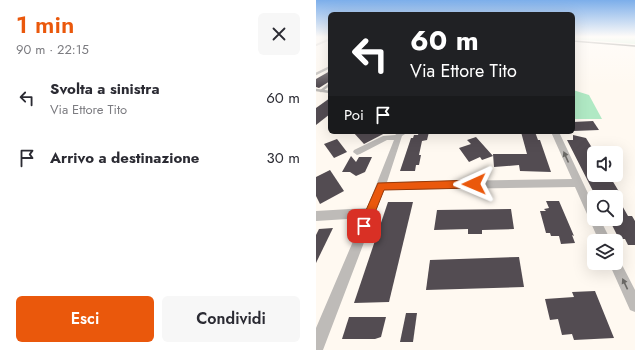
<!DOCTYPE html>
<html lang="it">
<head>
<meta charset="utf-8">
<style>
	body { margin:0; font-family:Jost,sans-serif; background:#f7f7f7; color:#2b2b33; height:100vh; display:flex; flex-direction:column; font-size:15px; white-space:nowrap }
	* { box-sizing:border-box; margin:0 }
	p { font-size:13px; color:#7c7c81 }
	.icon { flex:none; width:22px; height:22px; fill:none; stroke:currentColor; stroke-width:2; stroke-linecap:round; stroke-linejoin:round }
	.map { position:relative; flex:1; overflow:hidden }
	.side { display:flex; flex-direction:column; background:#fff; width:316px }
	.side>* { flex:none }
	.hud { position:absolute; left:12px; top:12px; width:247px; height:122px; border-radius:6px; box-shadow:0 4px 16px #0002; background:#202124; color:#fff; overflow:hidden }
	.fabs { position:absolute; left:271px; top:146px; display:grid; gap:8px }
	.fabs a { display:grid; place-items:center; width:36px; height:36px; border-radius:6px; background:#fff; box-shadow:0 4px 16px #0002; font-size:20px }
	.pin { position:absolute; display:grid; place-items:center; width:34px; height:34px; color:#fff; margin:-17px; border-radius:8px; box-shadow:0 2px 6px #0006 }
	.me { position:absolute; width:44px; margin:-22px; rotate:269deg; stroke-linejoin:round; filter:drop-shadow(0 0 3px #0008) }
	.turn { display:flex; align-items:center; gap:14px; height:84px; padding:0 16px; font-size:18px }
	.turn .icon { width:52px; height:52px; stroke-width:2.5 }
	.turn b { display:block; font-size:28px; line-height:34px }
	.then { display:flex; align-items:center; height:38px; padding:0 16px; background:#0003; gap:8px; font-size:15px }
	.round { display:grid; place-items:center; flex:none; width:42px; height:42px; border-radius:6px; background:#f7f7f7 }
	.overview { display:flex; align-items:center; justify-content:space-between; height:68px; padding:0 16px }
	h1 { font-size:24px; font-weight:600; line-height:30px; color:#ea580c }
	.cta { display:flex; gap:8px; margin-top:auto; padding:8px 16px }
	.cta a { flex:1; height:46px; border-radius:6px; background:#ea580c; color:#fff; font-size:16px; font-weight:600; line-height:46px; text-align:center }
	.cta a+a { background:#f7f7f7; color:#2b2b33 }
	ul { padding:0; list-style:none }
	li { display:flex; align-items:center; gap:12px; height:60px; padding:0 16px }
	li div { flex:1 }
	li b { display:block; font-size:15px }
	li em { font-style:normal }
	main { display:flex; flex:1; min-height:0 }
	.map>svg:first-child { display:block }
</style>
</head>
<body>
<main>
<section class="side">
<div class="overview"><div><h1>1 min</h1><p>90 m · 22:15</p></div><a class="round"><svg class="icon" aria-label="close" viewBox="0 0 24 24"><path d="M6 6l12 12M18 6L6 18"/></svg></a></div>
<ul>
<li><svg class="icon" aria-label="left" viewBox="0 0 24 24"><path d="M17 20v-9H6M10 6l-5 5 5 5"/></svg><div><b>Svolta a sinistra</b><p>Via Ettore Tito</p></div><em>60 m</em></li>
<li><svg class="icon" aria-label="arrive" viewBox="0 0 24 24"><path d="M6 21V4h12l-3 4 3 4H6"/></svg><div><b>Arrivo a destinazione</b></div><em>30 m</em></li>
</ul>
<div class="cta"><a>Esci</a><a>Condividi</a></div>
</section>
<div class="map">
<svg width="319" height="350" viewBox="0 0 319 350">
	<rect width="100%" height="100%" fill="#fff9f1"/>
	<g fill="#b0e9c4">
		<polygon points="257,37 319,37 319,44 257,39"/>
		<polygon points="257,90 273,95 286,119 257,119"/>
	</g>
	<g fill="#534c52">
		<polygon points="14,71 14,81 3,88 0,87 0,79"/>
		<polygon points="14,98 14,114 0,125 0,108"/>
		<polygon points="277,121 283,130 257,131 257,122"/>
		<polygon points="37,132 71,132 48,144"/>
		<polygon points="103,132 113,132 111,140 106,141 103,155 105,155 103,165 100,165 99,171 84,171 95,138 97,138 98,135 102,135"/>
		<polygon points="205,132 219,132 222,140 224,140 235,172 204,171 203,165 178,167 177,154 211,154"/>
		<polygon points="257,135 270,138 278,151 278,175 293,175 305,195 279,195 251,140 257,140"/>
		<polygon points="160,137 177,156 166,160 164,157 153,162 143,148 155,144 151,140"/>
		<polygon points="21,139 31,152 18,158 8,144"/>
		<polygon points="35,156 40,162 43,157 56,157 49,172 40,176 34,172 26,172"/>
		<polygon points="14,170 28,191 4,204 0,196 0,177"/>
		<polygon points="300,195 312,216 316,216 319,221 319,245 312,245 309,239 303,239 293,219 300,219"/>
		<polygon points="230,201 243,201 258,236 256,235 259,243 245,244 243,236 235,236 234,233 230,233 224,211 230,211 228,209 233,208"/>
		<polygon points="72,202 97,202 73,302 38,303"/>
		<polygon points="195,209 198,229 166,230 166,234 152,234 152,229 118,230 121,210"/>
		<polygon points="17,228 0,263 0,235 3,229"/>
		<polygon points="203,257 208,287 110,290 114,260"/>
		<polygon points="279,291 298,338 258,340 256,334 246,335 242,319 234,320 229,299 258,297 256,292"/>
		<polygon points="90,313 101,313 97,342 84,342"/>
		<polygon points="33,317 70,317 65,337 59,339 26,339"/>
	</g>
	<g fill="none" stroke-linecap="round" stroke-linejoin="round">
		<polyline stroke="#bebbb8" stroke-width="2" points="0,45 14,39"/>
		<g stroke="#bebbb8" stroke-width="2.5">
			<polyline points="0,74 14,67"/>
			<polyline points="0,90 14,92"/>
			<polyline points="5,91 14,84"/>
		</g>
		<g fill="#bebbb8" fill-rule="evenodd">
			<polygon points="83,132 92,132 86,136 71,182 256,179 235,132 243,132 278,206 278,219 284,219 295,241 283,241 259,187 68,190 7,350 0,350 0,328 47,218 0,221 0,211 51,208 78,140 71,140 44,154 41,155 37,152 38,150 67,136 79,135"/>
			<polygon points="300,257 303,259 319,290 319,312 314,310 293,263 300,263"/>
		</g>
		<polyline stroke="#413f3b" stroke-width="1.5" points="257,41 319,46"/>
	</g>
	<defs><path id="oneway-solid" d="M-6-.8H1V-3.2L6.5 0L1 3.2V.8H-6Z"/></defs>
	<g fill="#6a6865">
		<use href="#oneway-solid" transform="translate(250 157) rotate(-114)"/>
		<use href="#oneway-solid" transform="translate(309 284) rotate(-115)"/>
	</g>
	<linearGradient id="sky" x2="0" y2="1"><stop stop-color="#7caeea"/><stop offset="0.43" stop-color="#fffcf9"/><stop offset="1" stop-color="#fffcf9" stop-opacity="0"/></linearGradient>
	<rect width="319" height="86" fill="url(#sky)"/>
	<polygon fill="#ea580c" stroke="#983908" points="158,180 161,182 162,184 161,187 158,188 68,190 52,230 48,231 44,230 43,226 62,183"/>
</svg>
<div class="fabs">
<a><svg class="icon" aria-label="sound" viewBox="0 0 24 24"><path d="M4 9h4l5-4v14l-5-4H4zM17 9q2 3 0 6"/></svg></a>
<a><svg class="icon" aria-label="search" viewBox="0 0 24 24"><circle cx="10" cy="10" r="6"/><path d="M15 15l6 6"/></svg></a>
<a><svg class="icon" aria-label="layers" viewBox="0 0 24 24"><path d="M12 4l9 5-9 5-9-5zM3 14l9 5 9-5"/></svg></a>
</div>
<div class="pin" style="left:48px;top:226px;background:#d93025"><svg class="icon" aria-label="arrive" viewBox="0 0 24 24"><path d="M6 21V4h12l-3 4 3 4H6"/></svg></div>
<svg class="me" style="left:158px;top:184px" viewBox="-20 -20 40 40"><path d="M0-17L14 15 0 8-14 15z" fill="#ea580c" stroke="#fff" stroke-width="4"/></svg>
<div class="hud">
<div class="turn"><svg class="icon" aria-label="left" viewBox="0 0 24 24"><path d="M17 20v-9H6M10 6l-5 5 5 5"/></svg><div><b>60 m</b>Via Ettore Tito</div></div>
<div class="then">Poi<svg class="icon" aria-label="arrive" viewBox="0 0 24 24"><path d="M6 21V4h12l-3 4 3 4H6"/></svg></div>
</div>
</div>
</main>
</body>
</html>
